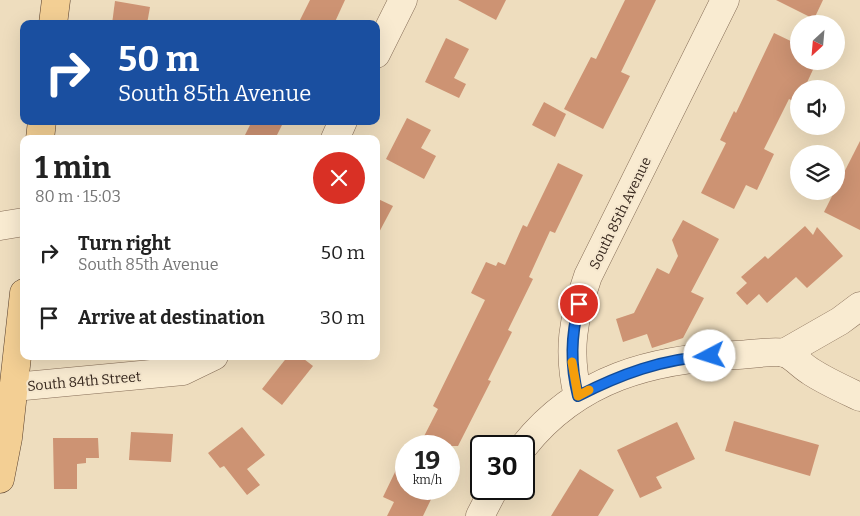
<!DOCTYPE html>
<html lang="en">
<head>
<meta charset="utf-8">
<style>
	body { margin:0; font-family:Bitter,serif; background:#f2f2f2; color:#222; height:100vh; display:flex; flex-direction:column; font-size:19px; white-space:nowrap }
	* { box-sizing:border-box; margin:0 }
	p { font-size:16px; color:#767676 }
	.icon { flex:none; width:28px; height:28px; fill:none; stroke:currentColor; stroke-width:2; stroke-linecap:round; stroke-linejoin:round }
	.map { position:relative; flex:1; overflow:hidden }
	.details { position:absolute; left:20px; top:135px; width:360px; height:225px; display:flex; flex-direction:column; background:#fff; border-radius:10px; box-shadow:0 5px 20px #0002 }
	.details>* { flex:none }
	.banner { position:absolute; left:20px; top:20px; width:360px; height:105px; border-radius:10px; box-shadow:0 5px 20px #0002; background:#1a4fa0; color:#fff; overflow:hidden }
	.needle { width:32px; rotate:206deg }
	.tools { position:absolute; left:790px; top:15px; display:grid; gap:10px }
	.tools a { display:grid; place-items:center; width:55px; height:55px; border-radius:50%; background:#fff; box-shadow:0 5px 20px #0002; font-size:25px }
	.speed { position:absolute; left:395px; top:435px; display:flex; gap:10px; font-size:25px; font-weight:700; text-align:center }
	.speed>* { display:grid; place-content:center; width:65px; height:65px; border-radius:50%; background:#fff; box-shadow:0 5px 20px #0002; line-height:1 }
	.speed small { font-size:12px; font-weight:400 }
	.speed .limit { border:2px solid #111; border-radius:8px; background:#fff; color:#111 }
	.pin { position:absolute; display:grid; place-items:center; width:42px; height:42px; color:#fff; margin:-21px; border:2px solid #fff; border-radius:50%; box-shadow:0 1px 5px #0007 }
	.me { position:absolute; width:55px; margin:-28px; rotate:265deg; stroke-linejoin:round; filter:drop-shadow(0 0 4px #0008) }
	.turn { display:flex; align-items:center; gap:18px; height:105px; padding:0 15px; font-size:22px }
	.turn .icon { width:65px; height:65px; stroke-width:2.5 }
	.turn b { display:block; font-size:35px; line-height:42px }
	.round { display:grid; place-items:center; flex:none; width:52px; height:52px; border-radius:26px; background:#f2f2f2 }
	.overview { display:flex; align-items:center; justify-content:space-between; height:85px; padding:0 15px }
	h1 { font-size:30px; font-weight:700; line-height:38px }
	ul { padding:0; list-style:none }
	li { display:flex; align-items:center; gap:15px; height:65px; padding:0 15px }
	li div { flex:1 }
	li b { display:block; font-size:19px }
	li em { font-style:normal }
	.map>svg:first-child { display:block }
</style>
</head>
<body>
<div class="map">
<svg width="860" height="516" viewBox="0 0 860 516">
	<rect width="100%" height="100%" fill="#eeddbe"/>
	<g fill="#cd9373">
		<polygon points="310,0 345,0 334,24 298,24"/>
		<polygon points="458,0 506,0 496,20"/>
		<polygon points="625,0 656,0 621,72 630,76 603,129 564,109 591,57 596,59"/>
		<polygon points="776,0 823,0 814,19"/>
		<polygon points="115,1 150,7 147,24 112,24"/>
		<polygon points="774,33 799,45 799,61 817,61 804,89 799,89 797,103 789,99 764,149 774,154 757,190 746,185 734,209 701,193 726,143 720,140 734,111 736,113"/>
		<polygon points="446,38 469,49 454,78 466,84 459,98 425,82"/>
		<polygon points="544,102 566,114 555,137 532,125"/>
		<polygon points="407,118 431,130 421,148 436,156 424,179 386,159"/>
		<polygon points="252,121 284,121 275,139 243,139"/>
		<polygon points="860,141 860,230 824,212"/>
		<polygon points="558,163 583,175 555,233 550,231 529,277 533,279 508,330 512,332 488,380 491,381 458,446 419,446 438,409 433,406 485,300 471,293 486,262 496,266 498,262 505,265 523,225 527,227"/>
		<polygon points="376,198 393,206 376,238"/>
		<polygon points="683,220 719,239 691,292 704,298 683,338 652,348 647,334 623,342 616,319 634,313 657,268 669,274 678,256 672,240"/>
		<polygon points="805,226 813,235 817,227 843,256 807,288 796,277 767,303 759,294 747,305 736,293 747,283 741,277 765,256 768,259"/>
		<polygon points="288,356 300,356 313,366 282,405 262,389"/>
		<polygon points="734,421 819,445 810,476 725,451"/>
		<polygon points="677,422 695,459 656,477 662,488 640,498 617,450"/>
		<polygon points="242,427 265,455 247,469 260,485 247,495 224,466 220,468 208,453"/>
		<polygon points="131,432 173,434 171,462 129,460"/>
		<polygon points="53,438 98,438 99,458 86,458 86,463 77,464 77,489 54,489"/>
		<polygon points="580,469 614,490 598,516 551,516"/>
		<polygon points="396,470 406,476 406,489 436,489 423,516 387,516 394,502 383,497"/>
	</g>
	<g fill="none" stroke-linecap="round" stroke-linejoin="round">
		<g stroke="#866d57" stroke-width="29">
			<g id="minor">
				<polyline points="376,54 403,0"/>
				<polyline points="335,139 343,121"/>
				<polyline points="0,226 24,222"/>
				<polyline points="784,353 840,321 860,306"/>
				<polyline points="14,387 183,371 214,356"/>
				<path d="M578,396c-11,-45 -5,-77 10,-120l137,-276"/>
				<path d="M524,446c54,-68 128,-87 212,-91 11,0 39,-5 49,-2 8,3 17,13 25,18 15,10 33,18 50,26"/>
				<polyline points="480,516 494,489"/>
			</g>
		</g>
		<g stroke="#543c2b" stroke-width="29">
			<g id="major">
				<polyline points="53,24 56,0"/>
				<polyline points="40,139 42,121"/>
				<polyline points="0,479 8,438 24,293"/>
			</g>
		</g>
		<use href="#minor" stroke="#f9ebd1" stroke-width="28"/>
		<use href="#major" stroke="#f3cf94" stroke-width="28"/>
	</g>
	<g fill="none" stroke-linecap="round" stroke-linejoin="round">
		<g stroke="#114b97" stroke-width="12">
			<path id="route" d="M579,304c-8,32 -9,60 -1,92 43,-22 84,-37 132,-40"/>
		</g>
		<use href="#route" stroke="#1a73e8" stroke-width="9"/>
		<polyline stroke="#f59e0b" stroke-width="9" points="572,362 578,396 589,390"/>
	</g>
	<g text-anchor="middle" stroke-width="4" stroke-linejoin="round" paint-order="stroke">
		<g font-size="14" fill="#35261c" stroke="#f5e7ce">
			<text transform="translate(620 213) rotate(-64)" y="5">South 85th Avenue</text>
			<text transform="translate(84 381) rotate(-5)" y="5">South 84th Street</text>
		</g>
	</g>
</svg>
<div class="tools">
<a><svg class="needle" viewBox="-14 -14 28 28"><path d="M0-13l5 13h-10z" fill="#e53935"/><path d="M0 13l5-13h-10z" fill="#767676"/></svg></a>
<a><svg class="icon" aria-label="sound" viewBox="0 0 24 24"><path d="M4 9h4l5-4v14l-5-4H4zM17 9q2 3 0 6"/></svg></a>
<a><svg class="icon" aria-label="layers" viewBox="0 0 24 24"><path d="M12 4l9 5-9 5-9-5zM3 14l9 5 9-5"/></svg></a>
</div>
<div class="speed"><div>19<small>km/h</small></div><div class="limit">30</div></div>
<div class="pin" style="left:579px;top:304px;background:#d93025"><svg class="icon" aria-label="arrive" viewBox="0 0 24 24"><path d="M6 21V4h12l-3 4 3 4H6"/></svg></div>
<svg class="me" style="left:710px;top:356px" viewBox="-20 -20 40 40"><circle r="19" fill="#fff"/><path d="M0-13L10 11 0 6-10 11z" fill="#1a73e8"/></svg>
<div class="banner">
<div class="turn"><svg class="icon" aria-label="right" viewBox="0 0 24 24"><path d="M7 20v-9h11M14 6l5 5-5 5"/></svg><div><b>50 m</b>South 85th Avenue</div></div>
</div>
<section class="details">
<div class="overview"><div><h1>1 min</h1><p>80 m · 15:03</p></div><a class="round" style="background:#d93025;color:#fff"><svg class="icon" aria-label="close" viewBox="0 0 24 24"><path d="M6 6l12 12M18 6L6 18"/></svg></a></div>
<ul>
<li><svg class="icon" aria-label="right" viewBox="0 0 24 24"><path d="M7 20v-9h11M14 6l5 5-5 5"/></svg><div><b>Turn right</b><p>South 85th Avenue</p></div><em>50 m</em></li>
<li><svg class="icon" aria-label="arrive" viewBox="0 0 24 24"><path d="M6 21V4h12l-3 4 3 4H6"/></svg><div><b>Arrive at destination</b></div><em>30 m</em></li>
</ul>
</section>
</div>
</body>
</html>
